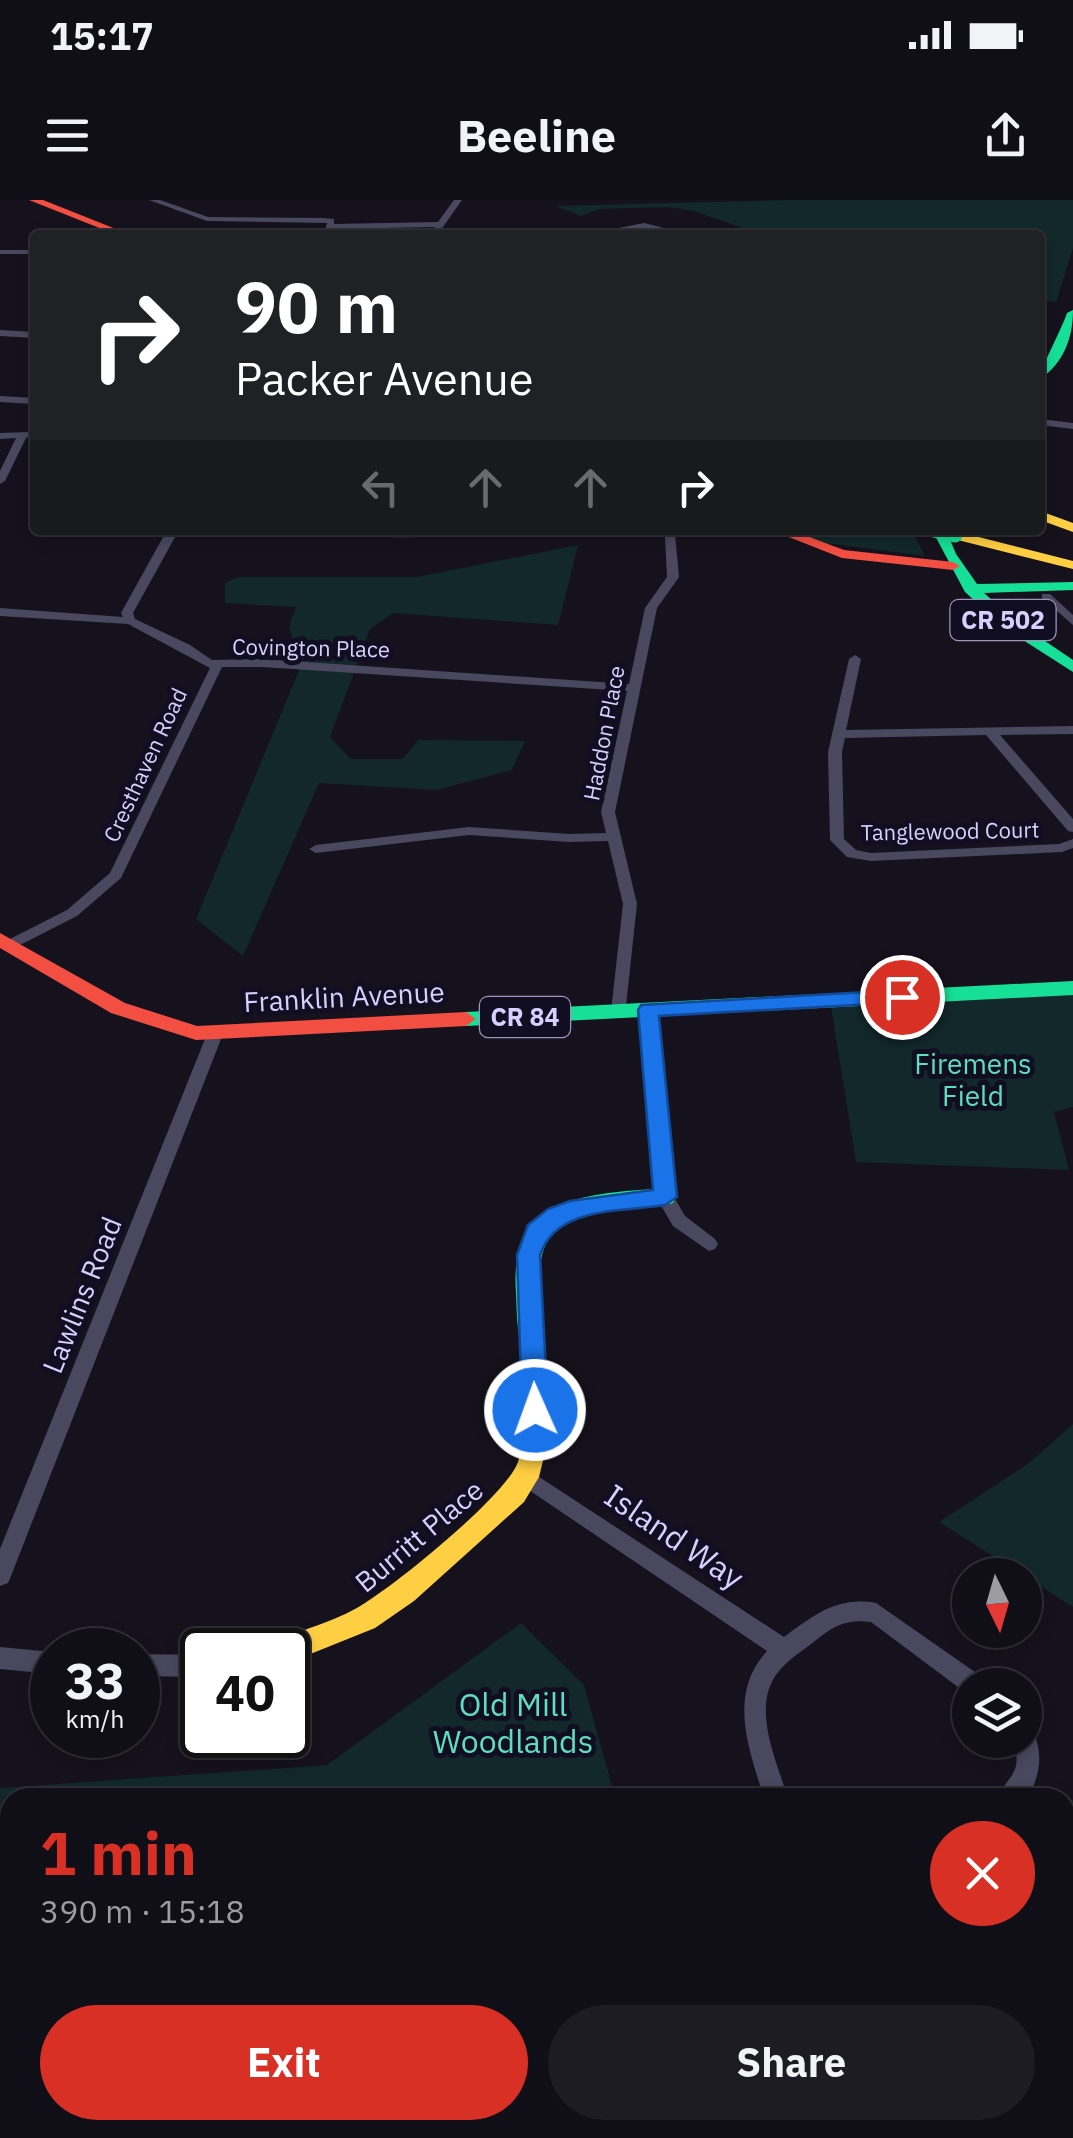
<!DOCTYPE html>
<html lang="en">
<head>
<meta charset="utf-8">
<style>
	body { margin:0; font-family:"IBM Plex Sans",sans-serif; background:#1e1c23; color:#f1f3f6; height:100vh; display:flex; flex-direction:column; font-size:38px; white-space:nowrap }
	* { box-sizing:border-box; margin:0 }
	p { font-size:32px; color:#9c9ca1 }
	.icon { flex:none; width:55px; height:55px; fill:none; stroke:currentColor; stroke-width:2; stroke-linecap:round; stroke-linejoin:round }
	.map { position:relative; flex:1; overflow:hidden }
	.drawer { position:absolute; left:0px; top:1588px; width:1075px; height:352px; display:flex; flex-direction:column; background:#100e16; border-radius:30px 30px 0 0; box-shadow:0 5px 15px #0003,0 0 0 2px #302e35 }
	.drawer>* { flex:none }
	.guide { position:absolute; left:30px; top:30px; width:1015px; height:305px; border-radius:10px; box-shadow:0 5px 15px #0003,0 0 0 2px #302e35; background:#202124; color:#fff; overflow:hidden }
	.needle { width:65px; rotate:175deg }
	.buttons { position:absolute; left:952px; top:1358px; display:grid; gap:20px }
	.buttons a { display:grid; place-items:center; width:90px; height:90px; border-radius:50%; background:#100e16; box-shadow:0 5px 15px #0003,0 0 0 2px #302e35; font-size:50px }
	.speed { position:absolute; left:30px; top:1428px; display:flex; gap:20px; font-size:50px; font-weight:700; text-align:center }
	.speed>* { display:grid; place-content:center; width:130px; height:130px; border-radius:50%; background:#100e16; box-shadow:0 5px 15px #0003,0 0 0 2px #302e35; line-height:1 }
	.speed small { font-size:25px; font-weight:400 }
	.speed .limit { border:5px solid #111; border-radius:15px; background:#fff; color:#111 }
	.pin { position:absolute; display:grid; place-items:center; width:85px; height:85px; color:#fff; margin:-42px; border:5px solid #fff; border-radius:50%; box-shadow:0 2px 10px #0007 }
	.me { position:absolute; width:110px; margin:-55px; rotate:358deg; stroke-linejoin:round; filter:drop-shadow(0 0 8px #0008) }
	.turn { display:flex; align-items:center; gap:35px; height:210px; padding:0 40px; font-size:45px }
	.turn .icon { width:130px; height:130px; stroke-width:2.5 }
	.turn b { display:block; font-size:70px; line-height:85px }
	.lanes { display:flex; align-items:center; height:95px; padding:0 40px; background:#0003; justify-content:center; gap:50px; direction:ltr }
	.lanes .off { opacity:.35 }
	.round { display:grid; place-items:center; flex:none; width:105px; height:105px; border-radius:52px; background:#1e1c23 }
	.headline { display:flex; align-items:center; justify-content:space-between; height:170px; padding:0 40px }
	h1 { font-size:60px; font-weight:800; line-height:75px; color:#d93025 }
	.primary-button { display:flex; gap:20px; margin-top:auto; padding:20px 40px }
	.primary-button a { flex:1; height:115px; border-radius:60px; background:#d93025; color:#fff; font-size:40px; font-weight:800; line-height:115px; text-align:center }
	.primary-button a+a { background:#1e1c23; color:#f1f3f6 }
	.status { display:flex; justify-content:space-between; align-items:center; height:70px; padding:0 50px; background:#100e16; direction:ltr }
	.status svg { height:28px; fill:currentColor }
	header { display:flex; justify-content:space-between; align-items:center; height:130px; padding:0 40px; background:#100e16; font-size:45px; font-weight:800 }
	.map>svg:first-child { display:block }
</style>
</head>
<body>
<div class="status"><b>15:17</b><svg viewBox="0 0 49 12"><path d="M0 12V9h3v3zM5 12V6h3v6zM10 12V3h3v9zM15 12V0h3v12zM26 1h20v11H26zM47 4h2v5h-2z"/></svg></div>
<header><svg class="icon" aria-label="menu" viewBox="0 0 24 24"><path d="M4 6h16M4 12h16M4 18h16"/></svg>Beeline<svg class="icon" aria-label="share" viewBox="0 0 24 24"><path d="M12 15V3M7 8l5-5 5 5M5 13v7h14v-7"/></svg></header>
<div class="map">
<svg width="1073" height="1938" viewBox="0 0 1073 1938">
	<rect width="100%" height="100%" fill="#15121d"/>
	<g fill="#12282a">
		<polygon points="791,0 1073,0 1073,48 1056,102 1040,99 1040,35 762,35 694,11 667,7 599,9 581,16 555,6"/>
		<polygon points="791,330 893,330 915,337 925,356 810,341"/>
		<polygon points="578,345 558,425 393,413 370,429 330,537 351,559 403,559 418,540 525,541 512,570 436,590 319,583 243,756 196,719 300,468 289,426 296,407 225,403 225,383 239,377 417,377"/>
		<polygon points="1073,788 1073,907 1054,912 1069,970 856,962 830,800"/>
		<polygon points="1073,1224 1073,1407 939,1322 1029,1263"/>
		<polygon points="521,1423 584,1485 615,1597 10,1598 10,1659 0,1658 0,1588 327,1565"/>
		<polygon points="1073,1600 1073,1744 1065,1736 1065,1601"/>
		<polygon points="335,1930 751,1930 755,1938 335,1938"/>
	</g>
	<polygon fill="#0b1a3c" points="1073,1851 1073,1938 1022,1938 1024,1930 1065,1930 1065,1864"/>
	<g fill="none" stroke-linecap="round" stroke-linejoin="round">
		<g fill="#4a485e" fill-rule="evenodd">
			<polygon points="149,0 160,0 208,17 322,18 334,19 334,24 438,22 454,0 462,0 438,34 431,32 435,27 333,29 332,35 324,35 327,23 207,21"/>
			<path d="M644,23l48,12c-17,0 -34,-8 -50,-7 -20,0 -39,7 -59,7z"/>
			<rect x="0" y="50" width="35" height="4"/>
			<polygon points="0,130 35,132 35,138 0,136"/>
			<polygon points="0,196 35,198 35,204 0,202"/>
			<polygon points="1040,219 1073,223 1073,229 1040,225"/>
			<polygon points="30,232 35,235 26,238 5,281 0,284 0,271 16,238 0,239 0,233"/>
			<polygon points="167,330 179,330 133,413 135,419 190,445 212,460 262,459 629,484 645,408 667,377 665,337 659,330 671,330 675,334 679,377 657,408 615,612 637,704 625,815 613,815 611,811 623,704 608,641 569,642 469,635 316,653 309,649 316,645 469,627 569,634 606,633 601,612 627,491 262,467 222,467 121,678 77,716 14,748 4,748 1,745 4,742 67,710 110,673 210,468 128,424 0,416 0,408 123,417 121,413"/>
			<path d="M330,330h121c-27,13 -84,5 -115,3z"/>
			<polygon points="1042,394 1050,394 1073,415 1073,425 1042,398"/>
			<polygon points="855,455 861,459 846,530 1073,526 1073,534 1000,535 1073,619 1073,632 1068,631 986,535 845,538 842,552 844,639 856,650 871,653 1059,644 1073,639 1073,648 1062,652 871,661 847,657 830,640 828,552 849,459"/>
			<polygon points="649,805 657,810 674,997 685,1016 715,1039 718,1044 715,1049 709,1051 673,1026 656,997 641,810"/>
			<polygon points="215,828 223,834 11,1376 8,1383 0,1386 0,1349 207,834"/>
			<path d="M527,1269l257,168c30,-22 53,-41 92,-34l106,74 3,8h-15v9l-4,-1 -95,-71c-24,-3 -38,4 -56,19 -13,10 -26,18 -36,30 -29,34 -3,89 9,127h-24c-15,-49 -37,-104 3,-147l-247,-167 -3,-6 3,-6z"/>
			<polygon points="0,1447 52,1452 52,1474 0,1469"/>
			<polygon points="138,1454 202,1455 202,1477 138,1476"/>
			<path d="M1025,1526l8,4c10,24 8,45 -6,68h-29c12,-27 24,-22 16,-58h11z"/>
			<polygon points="10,1840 10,1866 0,1868 0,1842"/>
		</g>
		<g fill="#16e098" fill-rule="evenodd">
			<path d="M1073,110c0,27 -9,53 -33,69 0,-11 22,-50 27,-66z"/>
			<polygon points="932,330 946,330 956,354 977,384 1073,382 1073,390 984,393 1017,422 1073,460 1073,472 1006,429 965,392"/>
			<polygon points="1073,781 1073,795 466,826 456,819 466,812"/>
			<path d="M665,988l8,3 3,6 -3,6c-20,6 -42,4 -63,7 -88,11 -70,62 -66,130l-3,7 -9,3 -9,-3c-7,-15 -6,-37 -7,-54 -8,-99 74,-99 149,-105z"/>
		</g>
		<g fill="#ffcf43" fill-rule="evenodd">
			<polygon points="1040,311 1073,323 1073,332 1040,320"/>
			<polygon points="955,331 1073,361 1073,369 950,338 948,335"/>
			<path d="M532,1130l9,3 3,7 4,100 -9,37 -15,25 -110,99 -39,27 -87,35v-13h-15l4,-10c25,-10 54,-18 78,-31 34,-18 152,-114 163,-147 12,-39 4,-82 2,-122l3,-7z"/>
		</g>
		<g fill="#f24e42" fill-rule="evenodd">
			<polygon points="29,0 43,0 131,35 117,35"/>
			<polygon points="771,330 791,330 844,350 953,362 960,366 953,370 842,358"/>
			<polygon points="0,733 125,803 197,826 466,812 476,819 466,826 196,840 111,813 0,748"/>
		</g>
		<polyline stroke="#16e098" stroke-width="15" points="934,330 955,335"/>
	</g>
	<path fill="#1a73e8" stroke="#114b97" stroke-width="2.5" d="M902,790l10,7 -3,5 -250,14 18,181 -12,8c-44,7 -109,1 -125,50l8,155 -4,8 -9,3 -9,-3 -4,-8 -5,-155 11,-30 20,-16 22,-8 83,-11 -15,-180 3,-5z"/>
	<g text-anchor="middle" stroke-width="10" stroke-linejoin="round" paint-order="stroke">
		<g font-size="22" fill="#d7d0fe" stroke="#120e22">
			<text transform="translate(311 448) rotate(1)" y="8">Covington Place</text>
			<text transform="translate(604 533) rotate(-79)" y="8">Haddon Place</text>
			<text transform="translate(145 565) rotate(-65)" y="8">Cresthaven Road</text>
			<text transform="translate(950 631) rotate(-1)" y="8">Tanglewood Court</text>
		</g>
		<g fill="#120e22" stroke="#9c96bc" stroke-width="2.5">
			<rect x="950.5" y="400" width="105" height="40" rx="8"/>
			<rect x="480" y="797" width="90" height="40" rx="8"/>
		</g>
		<g font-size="25" font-weight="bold" fill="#d7d0fe">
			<text x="1003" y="429">CR 502</text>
			<text x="525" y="826">CR 84</text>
		</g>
		<g font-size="28" fill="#d7d0fe" stroke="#120e22">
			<text transform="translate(344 797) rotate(-3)" y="10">Franklin Avenue</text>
			<text transform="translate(82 1095) rotate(-68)" y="10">Lawlins Road</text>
			<text transform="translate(419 1336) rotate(-40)" y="10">Burritt Place</text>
		</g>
		<g font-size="28" fill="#5dddc2" stroke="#120e22">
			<text x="973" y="874">Firemens<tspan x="973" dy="32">Field</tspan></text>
		</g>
		<g font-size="32" fill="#d7d0fe" stroke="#120e22">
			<text transform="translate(674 1337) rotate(34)" y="11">Island Way</text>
		</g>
		<g font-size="32" fill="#5dddc2" stroke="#120e22">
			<text x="513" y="1516">Old Mill<tspan x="513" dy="37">Woodlands</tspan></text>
		</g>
	</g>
</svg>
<div class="buttons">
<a><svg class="needle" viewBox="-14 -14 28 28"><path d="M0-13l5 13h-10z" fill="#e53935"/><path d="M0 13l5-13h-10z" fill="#9c9ca1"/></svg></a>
<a><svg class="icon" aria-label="layers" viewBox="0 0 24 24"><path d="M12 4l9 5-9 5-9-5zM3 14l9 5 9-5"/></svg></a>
</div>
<div class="speed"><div>33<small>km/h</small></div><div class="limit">40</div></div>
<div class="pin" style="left:902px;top:797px;background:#d93025"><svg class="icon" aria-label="arrive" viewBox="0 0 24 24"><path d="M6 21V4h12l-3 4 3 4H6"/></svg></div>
<svg class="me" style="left:535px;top:1210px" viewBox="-20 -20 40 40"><circle r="17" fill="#1a73e8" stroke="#fff" stroke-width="3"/><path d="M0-11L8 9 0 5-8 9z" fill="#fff"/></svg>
<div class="guide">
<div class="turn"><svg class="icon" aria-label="right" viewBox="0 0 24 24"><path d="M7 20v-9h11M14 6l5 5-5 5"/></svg><div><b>90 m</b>Packer Avenue</div></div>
<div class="lanes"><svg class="icon off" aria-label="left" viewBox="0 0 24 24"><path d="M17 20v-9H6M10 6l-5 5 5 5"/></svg><svg class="icon off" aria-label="ahead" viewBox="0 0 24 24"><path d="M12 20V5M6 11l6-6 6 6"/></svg><svg class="icon off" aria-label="ahead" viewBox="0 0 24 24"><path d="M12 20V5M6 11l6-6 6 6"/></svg><svg class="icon" aria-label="right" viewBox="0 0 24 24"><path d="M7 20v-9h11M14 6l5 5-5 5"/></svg></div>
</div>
<section class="drawer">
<div class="headline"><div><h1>1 min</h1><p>390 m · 15:18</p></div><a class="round" style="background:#d93025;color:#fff"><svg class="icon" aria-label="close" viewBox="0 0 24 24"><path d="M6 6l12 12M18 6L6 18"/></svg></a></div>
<div class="primary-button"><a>Exit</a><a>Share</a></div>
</section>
</div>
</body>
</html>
